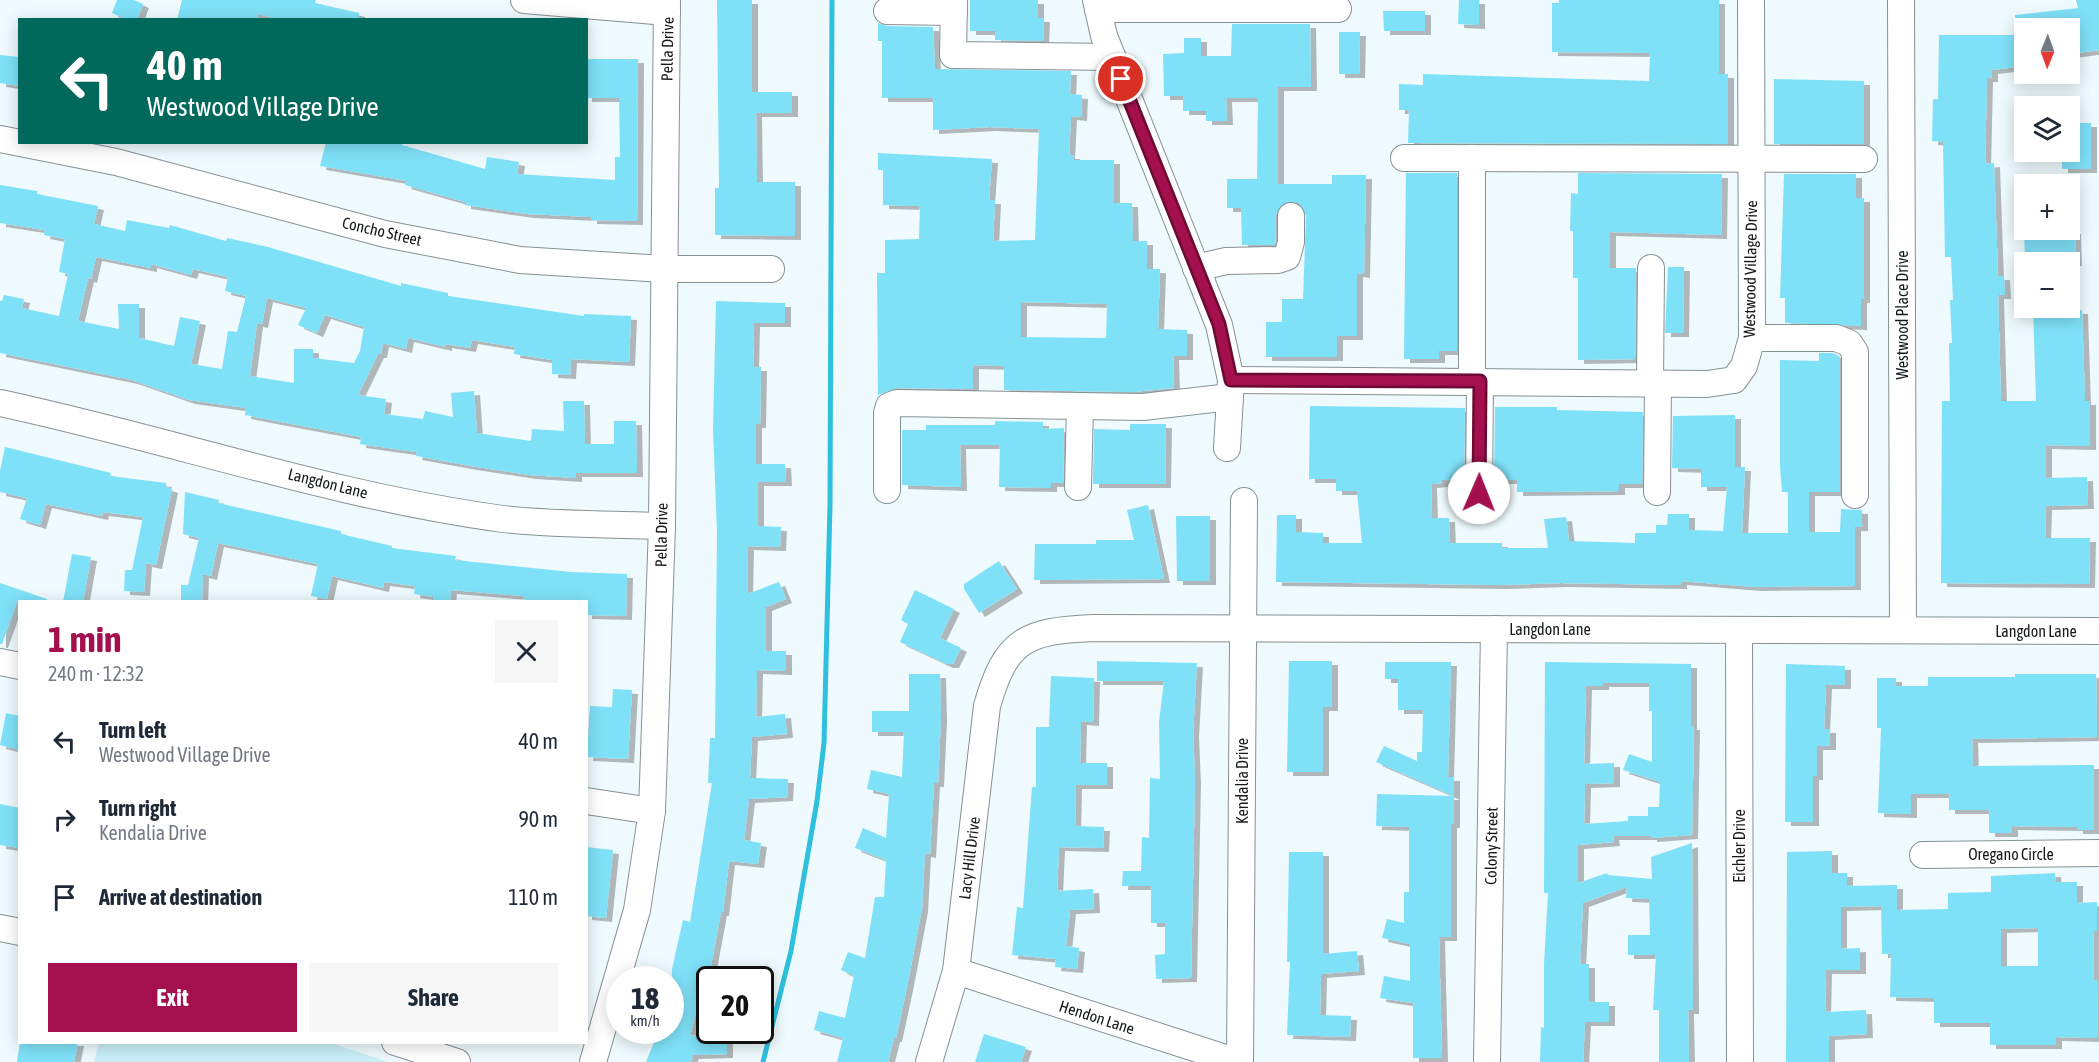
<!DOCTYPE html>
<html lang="en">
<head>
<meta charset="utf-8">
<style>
	body { margin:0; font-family:"Asap Condensed",sans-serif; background:#f6f6f7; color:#1f2937; height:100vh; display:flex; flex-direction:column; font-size:22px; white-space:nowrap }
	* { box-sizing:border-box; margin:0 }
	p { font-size:20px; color:#747a83 }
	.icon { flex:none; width:33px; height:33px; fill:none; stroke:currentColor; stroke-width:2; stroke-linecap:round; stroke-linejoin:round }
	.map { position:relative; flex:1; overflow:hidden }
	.sheet { position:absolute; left:18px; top:600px; width:570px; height:444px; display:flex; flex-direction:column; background:#fff; border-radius:0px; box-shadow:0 3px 15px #0003 }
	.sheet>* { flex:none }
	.hud { position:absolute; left:18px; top:18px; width:570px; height:126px; border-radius:0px; box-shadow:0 3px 15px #0003; background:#00695c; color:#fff; overflow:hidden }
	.needle { width:39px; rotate:181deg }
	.tools { position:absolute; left:2014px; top:18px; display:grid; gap:12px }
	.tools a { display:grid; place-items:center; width:66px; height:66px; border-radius:0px; background:#fff; box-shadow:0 3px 15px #0003; font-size:30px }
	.speed { position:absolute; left:606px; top:966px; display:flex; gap:12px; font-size:30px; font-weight:700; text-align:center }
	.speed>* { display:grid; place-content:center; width:78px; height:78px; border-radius:50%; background:#fff; box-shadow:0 3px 15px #0003; line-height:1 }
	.speed small { font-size:15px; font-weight:400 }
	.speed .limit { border:3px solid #111; border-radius:9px; background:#fff; color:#111 }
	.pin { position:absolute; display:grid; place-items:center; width:51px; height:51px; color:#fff; margin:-26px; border:3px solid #fff; border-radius:50%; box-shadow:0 2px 6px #0007 }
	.me { position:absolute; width:66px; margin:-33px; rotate:1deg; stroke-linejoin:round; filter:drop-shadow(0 0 4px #0008) }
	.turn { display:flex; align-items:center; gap:21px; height:126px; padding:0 30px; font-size:27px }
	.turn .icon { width:78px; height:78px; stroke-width:2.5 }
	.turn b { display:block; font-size:42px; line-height:51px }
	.round { display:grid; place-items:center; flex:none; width:63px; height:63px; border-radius:0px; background:#f6f6f7 }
	.summary { display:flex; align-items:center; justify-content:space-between; height:102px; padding:0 30px }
	h1 { font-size:36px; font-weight:700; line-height:45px; color:#a4104e }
	.button { display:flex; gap:12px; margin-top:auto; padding:12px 30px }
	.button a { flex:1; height:69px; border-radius:0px; background:#a4104e; color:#fff; font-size:24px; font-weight:700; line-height:69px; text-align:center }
	.button a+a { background:#f6f6f7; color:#1f2937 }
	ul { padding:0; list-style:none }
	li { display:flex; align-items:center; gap:18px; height:78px; padding:0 30px }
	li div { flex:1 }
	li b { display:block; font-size:22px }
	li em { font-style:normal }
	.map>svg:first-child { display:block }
</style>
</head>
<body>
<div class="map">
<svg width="2099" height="1062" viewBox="0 0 2099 1062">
	<defs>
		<filter id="shadow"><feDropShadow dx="6" dy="4" stdDeviation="0" flood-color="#0004"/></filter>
	</defs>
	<rect width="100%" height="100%" fill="#eefafd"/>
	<polygon fill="#caeff8" points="99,1043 331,1043 388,1062 94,1062"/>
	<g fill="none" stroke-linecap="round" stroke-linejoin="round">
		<polyline stroke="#2ec0dc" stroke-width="5" points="763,1062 791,951 817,801 824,743 830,505 832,0"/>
	</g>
	<g fill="#7fe1f8" fill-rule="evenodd" filter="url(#shadow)">
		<polygon points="117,0 134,0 143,4 137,20 128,20 112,13"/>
		<polygon points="182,0 316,0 315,3 359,13 359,20 281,20 258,14 257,20 177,20"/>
		<polygon points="717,0 752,0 752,92 792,92 792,113 756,113 757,182 795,182 795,236 715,235 715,188 719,188"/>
		<polygon points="970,0 1038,0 1038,18 1044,18 1043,41 995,40 995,31 970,31"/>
		<polygon points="1459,0 1479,0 1479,25 1458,24"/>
		<polygon points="1559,0 1719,0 1719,74 1728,74 1728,144 1408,143 1409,110 1399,110 1399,84 1423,85 1423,74 1649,81 1650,53 1552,52 1552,3 1559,3"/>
		<polygon points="2076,0 2099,0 2099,50 2070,54 2070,28 2016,28 2015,15 2078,8"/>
		<polygon points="1383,11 1425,11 1425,31 1384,31"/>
		<path d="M878,23l9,3 46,1 2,42 136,2 -1,23 12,1 -1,22 -10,-1 -2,39h5v5h40v43h18l1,38h14v28h13l-2,60 29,1v26h-14l1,32 -42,4 -128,-2v-24l-31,-1v24l-76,-1 -19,7 -1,-122h8v-33l34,-1 1,-33 -37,-1v-35h-5v-17l114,6 -3,41h6l-2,41 42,-1 4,-111 -49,-2 -57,3v-32h-51v-57h-4zM1021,302l86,2 -1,34 -85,-1z"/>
		<polygon points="1232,24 1310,24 1311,87 1278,87 1278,184 1332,184 1332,175 1366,175 1364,274 1357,273 1357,336 1337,336 1337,357 1266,357 1266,322 1282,322 1282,299 1303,299 1306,216 1299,203 1284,203 1276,215 1275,245 1242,245 1241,208 1227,208 1227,179 1257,179 1258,98 1226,98 1227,121 1206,121 1206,111 1183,111 1183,96 1164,96 1163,54 1184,53 1184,38 1201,38 1201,56 1231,56"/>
		<polygon points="1339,32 1360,32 1359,74 1339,74"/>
		<polygon points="1939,35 2025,35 2025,66 1992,70 1992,78 1987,78 1985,164 1994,163 1998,276 2004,276 2005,295 1998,295 2001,401 2036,401 2033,308 2082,310 2085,401 2090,401 2090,446 2046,445 2046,478 2087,477 2088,505 2046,506 2045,538 2090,538 2089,584 1941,583 1942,401 1950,401 1949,343 1952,343 1950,300 1953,300 1951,257 1945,257 1943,142 1932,141 1933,99 1938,99"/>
		<polygon points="0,55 20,57 20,86 0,83"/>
		<polygon points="586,59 638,59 637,221 591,220 591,217 528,214 465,205 465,202 405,185 407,181 320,166 326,142 402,142 402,145 485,169 487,157 519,162 517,174 615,180 615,157 620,157 619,98 586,98"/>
		<polygon points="1774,79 1864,81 1864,144 1774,144"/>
		<polygon points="2070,123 2091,123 2091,169 2062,169 2062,152 2070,152"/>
		<polygon points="1406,173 1457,173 1457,351 1439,351 1439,359 1404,359"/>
		<polygon points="1578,173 1722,174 1721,235 1610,232 1610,268 1636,268 1635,359 1578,360 1578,278 1573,278 1573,231 1570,231 1571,193 1578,194"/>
		<polygon points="1784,174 1856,174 1856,198 1864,198 1864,299 1861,299 1861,326 1785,323 1785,298 1780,298"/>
		<path d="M0,185l37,6v3l61,12 -4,18 31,7 2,-11 42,8 1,-3 56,16 1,-3 41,9 133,39v-3l47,10v3l136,20v-2l47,2 -2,46 -58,-3 -1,16 -18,-1v-14l-38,-6 1,-7 -43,-7 -2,8 -24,-4v3l-38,-9 -2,11 -23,-6 -2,11h-3l-20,41 28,4 -2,15 39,5 2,-8 28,6 -2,-24 23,-2 3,42 54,8 1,-12 32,2 -1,-30h21l1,43h29v-23h22l1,52h-61v5l-46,-3 -59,-9 -55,-10 1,-4 -57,-8 1,-7 -116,-22 1,-7 -57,-8 -57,-20 -132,-27v-52h2l2,-6 20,4 -2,9 37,8 9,-42 -9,-2 6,-33 -21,-4 1,-5 -45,-7zM96,257l55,11v-4l40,11 2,-6 35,8 -3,14 21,5 -9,36 -9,-1 -6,38 -31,-5 9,-43 -20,-4 -6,29 -35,-8v-34h-21l1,25 -41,-8 10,-43 3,1zM267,298l39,10 -8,17 19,8 8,-18 39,12 -4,24 -6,12 -41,-5v-9h-19v34l-44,-7 7,-53 5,1z"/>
		<polygon points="2024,230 2075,230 2076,262 2025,262"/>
		<polygon points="1668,267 1684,267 1683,333 1665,333"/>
		<polygon points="716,301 785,303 785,323 754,323 753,367 761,367 760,424 756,424 756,464 785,464 786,482 758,482 758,526 781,527 780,547 748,546 747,594 779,582 786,599 766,607 766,651 786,651 786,671 757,670 756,717 785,714 787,734 752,737 750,778 788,779 787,797 749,799 744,840 761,843 758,864 729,861 723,912 721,912 709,976 705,976 690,1036 727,1034 727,1054 693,1055 690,1062 646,1062 659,1030 670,1030 672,969 683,920 690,922 712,783 708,783 710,738 715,738 717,532 713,429"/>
		<polygon points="1819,353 1833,353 1840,357 1840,492 1809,492 1809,532 1840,532 1841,509 1862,510 1862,527 1855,527 1855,586 1755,587 1681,581 1681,585 1561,583 1501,585 1276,582 1277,515 1296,515 1296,532 1323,533 1323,543 1362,543 1357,491 1336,491 1336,479 1309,479 1310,406 1465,408 1464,480 1442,480 1442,483 1431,484 1432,518 1449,518 1450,543 1502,543 1502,548 1548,548 1544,519 1566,517 1569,541 1635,543 1635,533 1656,533 1656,525 1667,525 1668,514 1689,514 1689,530 1723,531 1727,487 1701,487 1701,469 1672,468 1673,416 1735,415 1735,467 1745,467 1742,533 1788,533 1788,492 1782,492 1780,465 1780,360 1819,361"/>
		<polygon points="1495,407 1557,407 1557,410 1643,412 1642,484 1619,484 1619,491 1517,492 1517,480 1494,480"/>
		<polygon points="995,421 1043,422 1043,429 1064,428 1063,483 1051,483 1051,488 999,487 1000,445 960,445 961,487 902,485 902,430 926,430 926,425 995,425"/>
		<polygon points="1130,424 1166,424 1165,484 1093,484 1094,429 1130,430"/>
		<polygon points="5,447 111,473 110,476 166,483 166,487 172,489 156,565 146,563 144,592 124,591 125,570 132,570 143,517 103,512 102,516 46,504 40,525 20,519 27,498 0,492 0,471"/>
		<polygon points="185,492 219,500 218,503 341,531 341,534 392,546 392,548 456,556 455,560 571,572 627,574 626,616 586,615 586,602 544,602 523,599 523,596 451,590 450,602 433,602 434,597 414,594 415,586 384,582 383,588 332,576 327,599 311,596 318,564 218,543 211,576 203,574 202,602 181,602 181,585 188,585 199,538 183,534"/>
		<polygon points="1148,505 1164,579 1034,580 1035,544 1096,544 1096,540 1134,540 1127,510"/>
		<polygon points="1176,516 1210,516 1210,581 1177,581"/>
		<polygon points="72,554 91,557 83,602 63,602"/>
		<polygon points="999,561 1017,589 979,613 964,589 964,584"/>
		<polygon points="0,583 47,599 47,602 17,602 2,644 0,644"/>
		<polygon points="915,590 954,609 940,638 961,648 953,664 947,664 900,642 908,624 901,620"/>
		<polygon points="1097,661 1197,663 1193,733 1195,780 1191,978 1156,979 1155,955 1165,954 1165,923 1151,923 1151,886 1122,886 1123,871 1141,871 1142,837 1149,838 1150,778 1160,779 1159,722 1164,681 1097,681"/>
		<polygon points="1289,661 1332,661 1332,707 1323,707 1323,772 1287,772"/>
		<polygon points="1385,662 1451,662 1448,777 1454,777 1454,796 1376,762 1384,746 1417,761 1417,752 1422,752 1423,710 1398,710 1398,679 1385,679"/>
		<path d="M1545,662l146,2v62h3l-2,109 -41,3v-2h-38l1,6 -36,3v38l29,-10 1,2 44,4 -1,-22 41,-14 1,167h-5l1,52h-30v-52h-6l3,-55h-28v-20h22l-1,-36 -23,-1 1,-11 -44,16 -3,61h9v38h20v20h-24l-2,40h-43l1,-35 3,1v-64l4,-71h-4zM1603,683h46v28h3v51l-23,-8 -6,16 37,12 -1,25h-11v9h-20v5l-44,3 1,-40 29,-1v-20l-30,1 2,-78h17z"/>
		<polygon points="1786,664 1845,666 1845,685 1826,685 1824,729 1830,729 1830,746 1817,746 1817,776 1813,776 1813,822 1785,822"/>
		<polygon points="909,674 940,674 941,717 938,783 934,783 930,854 925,853 922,908 908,982 896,1038 894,1038 888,1062 837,1062 843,1038 814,1030 819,1011 845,1018 854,976 841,970 848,952 865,958 875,897 884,897 886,860 855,848 863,828 886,838 889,794 867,789 871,770 902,777 904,732 872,732 872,711 909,711"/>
		<polygon points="2015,674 2096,674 2097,737 1972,739 1973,766 2094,765 2094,830 2077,830 2077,827 2012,826 2012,833 1989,833 1989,810 1949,810 1949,794 1911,794 1911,814 1878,813 1881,728 1877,728 1877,678 1896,678 1896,686 1928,686 1928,677 2015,677"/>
		<polygon points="1051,676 1094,678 1093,722 1081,721 1080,763 1107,763 1107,785 1076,785 1075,826 1104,827 1103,848 1059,847 1057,891 1093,889 1094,909 1070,910 1066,946 1079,948 1077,969 1055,967 1056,959 1012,955 1017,907 1023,908 1032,787 1036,787 1036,727 1049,727"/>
		<polygon points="613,689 632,690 628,759 587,757 590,706 612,707"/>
		<polygon points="6,713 20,716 20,750 0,745"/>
		<polygon points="1377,794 1454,796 1454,824 1451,824 1451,937 1439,937 1442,1058 1413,1058 1413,1003 1380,998 1384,976 1410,981 1410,944 1382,938 1387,919 1404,923 1404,892 1409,892 1409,827 1376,826"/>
		<polygon points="0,804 20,808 20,848 0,845"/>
		<polygon points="586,847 613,850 606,918 586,916"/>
		<path d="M1832,851v22h15v13l50,-1v25l51,-1v-16l43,-1v-16l64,-3 1,9h21v21l20,-1v29h-4l1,49h4l-1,58 -41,-1v8h-66v-22h-56v-25l-44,-1 1,-43h-9l-1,-48 -40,1v42l19,-1v22h-34l-1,42 41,-2 1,24 -38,2v26h-43l1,-210zM2038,928v38h-37v-37z"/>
		<polygon points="1289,852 1323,852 1323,954 1357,951 1359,971 1321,974 1320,1015 1351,1016 1350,1037 1287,1035 1290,962 1287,962"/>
		<polygon points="984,1034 1026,1047 1021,1062 975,1062"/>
		<polygon points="20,1042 78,1042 74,1062 17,1062"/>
	</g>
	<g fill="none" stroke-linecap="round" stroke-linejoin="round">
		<g stroke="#869194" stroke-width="28">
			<g id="minor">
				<polyline points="524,0 667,12"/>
				<polyline points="954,0 953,55 1112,57"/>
				<polyline points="1096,0 1104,36 1219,325 1231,380 1227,448"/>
				<polyline points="1901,0 1903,630"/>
				<polyline points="1098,9 1338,9"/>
				<polyline points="887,11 954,12"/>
				<polyline points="0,139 116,162 385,234 520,260 664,269 771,269"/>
				<polyline points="1404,158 1864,159"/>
				<polyline points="1196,268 1226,261 1278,260 1287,257 1291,242 1291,216"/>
				<polyline points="1752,338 1836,338 1849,343 1855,352 1855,495"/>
				<polyline points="1231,380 1707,384 1734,380 1744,366 1752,338 1751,0"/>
				<polyline points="1472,381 1472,158"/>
				<polyline points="1650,383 1651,268"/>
				<path d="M0,403c168,36 333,93 503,116 52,6 107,5 159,7"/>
				<polyline points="1078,487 1080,406"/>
				<polyline points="887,490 887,413 889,406 897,403 1143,407 1230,397"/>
				<polyline points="1657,492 1658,384"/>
				<polyline points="1479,493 1480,381"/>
				<polyline points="1739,630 1740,1062"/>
				<polyline points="0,662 20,666"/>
				<polyline points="586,801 652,811"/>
				<polyline points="1923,855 2099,853"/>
				<polyline points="0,928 20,932"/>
				<polyline points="956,971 1238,1062"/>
				<polyline points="395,1042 457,1062"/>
				<polyline points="593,1062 637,910 652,811 662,526 667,0"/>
				<path d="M929,1062l27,-91 31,-265c19,-67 39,-75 106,-78l1006,3"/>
				<polyline points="1240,1062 1244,501"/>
				<polyline points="1487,1062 1494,629"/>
			</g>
		</g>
		<use href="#minor" stroke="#fff" stroke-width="26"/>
	</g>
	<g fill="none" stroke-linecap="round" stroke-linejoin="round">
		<g stroke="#6b0a33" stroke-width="15">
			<polyline id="route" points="1121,79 1219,324 1231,380 1480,381 1479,493"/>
		</g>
		<use href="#route" stroke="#a4104e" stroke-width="10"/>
	</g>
	<g text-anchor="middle" stroke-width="4.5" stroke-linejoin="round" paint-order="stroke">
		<g font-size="16" fill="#141819" stroke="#fff">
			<text transform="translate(667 49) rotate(-89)" y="6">Pella Drive</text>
			<text transform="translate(382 231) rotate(13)" y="6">Concho Street</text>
			<text transform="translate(1750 269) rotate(-89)" y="6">Westwood Village Drive</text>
			<text transform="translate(1902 315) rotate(-90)" y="6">Westwood Place Drive</text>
			<text transform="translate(328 483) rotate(14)" y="6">Langdon Lane</text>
			<text transform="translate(661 535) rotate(-89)" y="6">Pella Drive</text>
			<text x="1550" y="635">Langdon Lane</text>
			<text x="2036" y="637">Langdon Lane</text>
			<text transform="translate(1242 781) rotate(-90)" y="6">Kendalia Drive</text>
			<text transform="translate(1491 846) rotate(-89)" y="6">Colony Street</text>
			<text transform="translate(1739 846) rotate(-90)" y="6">Eichler Drive</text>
			<text x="2011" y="860">Oregano Circle</text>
			<text transform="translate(969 858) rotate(-83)" y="6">Lacy Hill Drive</text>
			<text transform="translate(1097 1017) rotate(18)" y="6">Hendon Lane</text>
		</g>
	</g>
</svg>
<div class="tools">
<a><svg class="needle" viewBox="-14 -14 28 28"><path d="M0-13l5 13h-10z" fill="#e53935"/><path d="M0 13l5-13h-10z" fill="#747a83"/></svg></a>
<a><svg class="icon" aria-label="layers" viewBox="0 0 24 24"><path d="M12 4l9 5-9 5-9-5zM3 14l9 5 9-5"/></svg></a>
<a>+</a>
<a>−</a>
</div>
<div class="speed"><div>18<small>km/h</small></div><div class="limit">20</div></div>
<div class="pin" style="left:1121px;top:79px;background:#d93025"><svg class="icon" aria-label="arrive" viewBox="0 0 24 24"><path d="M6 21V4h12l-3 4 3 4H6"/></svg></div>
<svg class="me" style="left:1479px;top:493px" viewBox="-20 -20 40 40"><circle r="19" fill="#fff"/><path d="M0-13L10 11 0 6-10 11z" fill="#a4104e"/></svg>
<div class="hud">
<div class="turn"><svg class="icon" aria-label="left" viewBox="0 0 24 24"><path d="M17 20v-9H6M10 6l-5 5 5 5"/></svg><div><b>40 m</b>Westwood Village Drive</div></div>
</div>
<section class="sheet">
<div class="summary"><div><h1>1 min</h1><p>240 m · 12:32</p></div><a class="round"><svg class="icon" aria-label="close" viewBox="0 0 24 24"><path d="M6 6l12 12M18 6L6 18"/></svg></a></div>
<ul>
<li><svg class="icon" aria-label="left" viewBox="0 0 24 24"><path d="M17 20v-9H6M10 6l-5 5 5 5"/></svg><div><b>Turn left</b><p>Westwood Village Drive</p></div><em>40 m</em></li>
<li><svg class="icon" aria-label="right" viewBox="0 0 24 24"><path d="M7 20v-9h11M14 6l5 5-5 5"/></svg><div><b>Turn right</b><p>Kendalia Drive</p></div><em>90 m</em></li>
<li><svg class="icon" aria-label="arrive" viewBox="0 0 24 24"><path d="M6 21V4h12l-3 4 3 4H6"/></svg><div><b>Arrive at destination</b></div><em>110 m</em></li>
</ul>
<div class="button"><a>Exit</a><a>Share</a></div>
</section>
</div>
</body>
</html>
